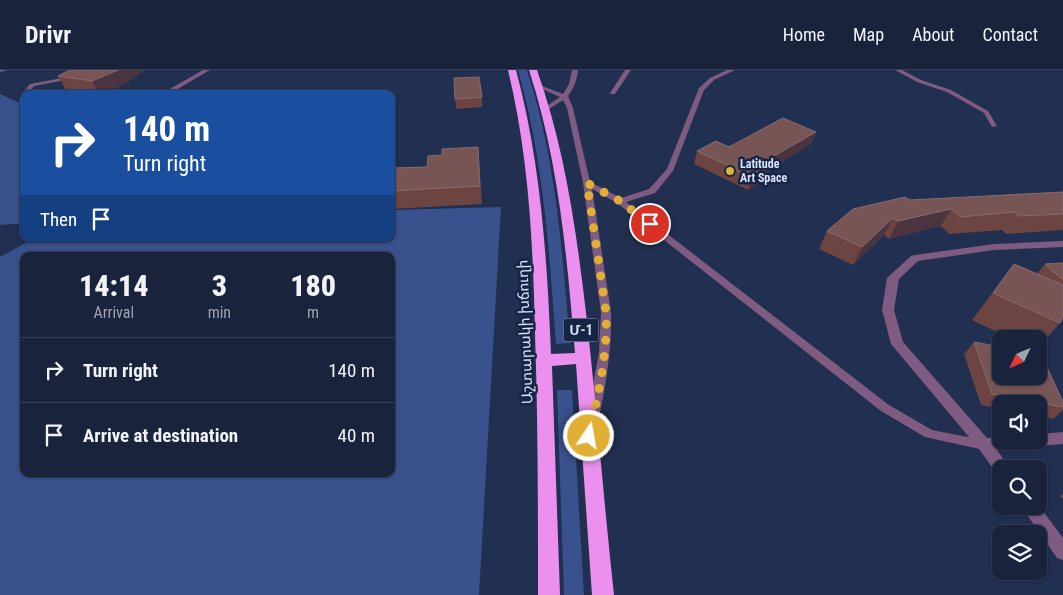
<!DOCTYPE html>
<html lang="en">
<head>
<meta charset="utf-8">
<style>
	body { margin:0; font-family:"Roboto Condensed","Noto Sans Armenian",sans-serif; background:#262f47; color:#f1f3f6; height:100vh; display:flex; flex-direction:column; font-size:19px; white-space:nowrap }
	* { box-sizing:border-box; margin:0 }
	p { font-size:16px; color:#9fa4af }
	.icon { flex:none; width:28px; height:28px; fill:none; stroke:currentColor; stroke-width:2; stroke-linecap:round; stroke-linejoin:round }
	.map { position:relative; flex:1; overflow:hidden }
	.drawer { position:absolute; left:20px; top:182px; width:375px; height:225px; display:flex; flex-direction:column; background:#19233c; border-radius:10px; box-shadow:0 1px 4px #0004,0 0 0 1px #374056 }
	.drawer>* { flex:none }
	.banner { position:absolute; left:20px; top:20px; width:375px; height:152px; border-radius:10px; box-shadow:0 1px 4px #0004,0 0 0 1px #374056; background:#1a4fa0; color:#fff; overflow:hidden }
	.needle { width:32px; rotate:226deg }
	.controls { position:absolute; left:992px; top:260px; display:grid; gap:10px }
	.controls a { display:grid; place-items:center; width:55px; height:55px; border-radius:10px; background:#19233c; box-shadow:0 1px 4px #0004,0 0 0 1px #374056; font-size:25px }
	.pin { position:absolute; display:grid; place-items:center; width:42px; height:42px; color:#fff; margin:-21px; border:2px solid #fff; border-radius:50%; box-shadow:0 1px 5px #0007 }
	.me { position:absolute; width:55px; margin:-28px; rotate:12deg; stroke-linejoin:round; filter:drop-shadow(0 0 4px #0008) }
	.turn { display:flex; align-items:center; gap:18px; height:105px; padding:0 20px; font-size:22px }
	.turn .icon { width:65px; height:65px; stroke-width:2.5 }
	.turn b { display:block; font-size:35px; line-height:42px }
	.then { display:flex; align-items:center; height:48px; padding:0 20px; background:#0003; gap:10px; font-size:19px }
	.eta { display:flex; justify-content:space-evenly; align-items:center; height:85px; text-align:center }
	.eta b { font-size:30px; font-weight:800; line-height:35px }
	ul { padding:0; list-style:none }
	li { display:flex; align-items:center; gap:15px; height:65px; padding:0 20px; border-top:1px solid #374056 }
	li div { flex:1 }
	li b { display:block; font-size:19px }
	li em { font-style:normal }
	header { display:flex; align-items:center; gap:30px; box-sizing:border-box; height:70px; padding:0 25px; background:#19233c; border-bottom:1px solid #374056 }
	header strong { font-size:24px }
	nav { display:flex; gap:28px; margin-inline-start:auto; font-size:18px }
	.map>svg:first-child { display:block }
</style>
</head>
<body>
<header>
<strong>Drivr</strong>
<nav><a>Home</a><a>Map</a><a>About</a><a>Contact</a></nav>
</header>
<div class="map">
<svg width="1063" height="525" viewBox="0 0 1063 525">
	<rect width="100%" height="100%" fill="#212f50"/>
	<g fill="#39518c" fill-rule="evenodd">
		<path d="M518,0h9c29,88 35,181 43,273l-14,1c-7,-94 -12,-182 -38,-274z"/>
		<polygon points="0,24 24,35 24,153 0,155"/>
		<path d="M501,137l-22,388h-479v-338l33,-18h358v-29zM24,186h367v218h-367z"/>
		<polygon points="557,320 572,320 584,525 564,525"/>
	</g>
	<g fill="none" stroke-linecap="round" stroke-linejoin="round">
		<g fill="#7f5b81" fill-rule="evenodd">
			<polygon points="91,0 98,0 87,6 34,16 30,21 33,24 26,24 24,21 30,14 83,4"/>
			<polygon points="203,0 210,0 169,24 161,24"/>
			<path d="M572,0h6c-1,10 -4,18 -10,26l5,12 17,74 31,16 28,-9 18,-20 32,-81 11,-10 17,-8h8l-21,10 -10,10 -31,81 -18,22 -29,9 263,203 43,25 56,11 2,4 -2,4 -4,1 -59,-13 -44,-26 -264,-208 -25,-14 19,123c1,36 -5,71 -12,106l-2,3 -4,2 -4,-2 -2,-3 12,-66 2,-40 -18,-129 -16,-75 -4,-8 -14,9h-4v-2l15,-10 -23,-10 5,-1 21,8 6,-10z"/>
			<polygon points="625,0 631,0 615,24 611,24 610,23"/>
			<polygon points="895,0 902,0 921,10 951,20 988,41 997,56 992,57 984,43 947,22 917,12"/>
		</g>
		<g fill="#7f5b81" fill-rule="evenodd">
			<polygon points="0,0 7,0 0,2"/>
			<polygon points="1063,171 1063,177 994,180 918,191 899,209 894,240 903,272 987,368 1001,367 1001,371 1031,371 1029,375 997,380 1010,399 1001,399 1001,405 997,404 979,379 891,274 882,240 887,208 911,186 915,185 994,174"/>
			<polygon points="1063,362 1063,374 1039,376 1034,374 1032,371 1039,371 1039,364"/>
			<polygon points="1021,436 1039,436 1063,468 1063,490 1057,488"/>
		</g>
		<path fill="#ec90f0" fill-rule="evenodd" d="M508,0h8c25,93 31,188 35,284l24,-1c-8,-96 -16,-191 -46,-283h8c29,82 40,166 50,251 10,91 17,183 27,274h-22l-16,-231 -24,2 8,229h-22c0,-87 0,-174 -3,-262 -2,-89 -6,-176 -27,-263z"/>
	</g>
	<g fill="#6c4442">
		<polygon points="58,6 127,13 101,24 93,24 66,20"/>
		<polygon points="454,8 482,27 482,37 456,39"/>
		<polygon points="816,62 811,74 770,99 767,109 748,120 694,94 697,81"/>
		<polygon points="478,77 482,134 391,139 391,98 427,97 442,85"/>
		<polygon points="1063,122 1063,160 1006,164 1002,160 949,164 941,156 889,169 884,165 853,195 819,179 827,161 910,130"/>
		<polygon points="1063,193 1063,247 1060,253 1039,276 1039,269 1012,269 972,250 1014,194 1037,204 1045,194"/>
		<polygon points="974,272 1063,332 1063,340 1053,349 1039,346 1039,334 1001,334 1001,339 981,335 964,284"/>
		<polygon points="1063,424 1063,429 1060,426"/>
	</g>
	<g fill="#49343f">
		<polygon points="118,0 145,0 127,13 101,24 99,24 92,11"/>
		<polygon points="816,62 811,74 770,99 767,109 748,120 752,107 763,92"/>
		<polygon points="951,139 941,156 889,169 898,151"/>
		<polygon points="893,148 884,165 853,195 862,177"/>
	</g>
	<g fill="#785555" stroke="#866b6e">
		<polygon points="70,0 118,0 92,11 58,6"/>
		<polygon points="479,7 482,27 455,29 454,8"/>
		<polygon points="783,48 816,62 763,92 771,96 752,107 697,81 716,71 729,77"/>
		<polygon points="478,77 480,116 391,121 391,98 427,97 428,86 442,85 442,79"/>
		<polygon points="1063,122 1063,144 1019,146 1014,142 960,147 951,139 898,151 893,148 862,177 827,161 853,139 905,127 910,130"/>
		<polygon points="1063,193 1063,210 1045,194"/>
		<polygon points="1014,194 1063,215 1063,247 1060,253 993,223"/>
		<polygon points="974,272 1001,277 1001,306 1039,306 1039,284 1041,284 1063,332 1063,337 992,324"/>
	</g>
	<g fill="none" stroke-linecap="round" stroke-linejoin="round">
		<path stroke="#e1af34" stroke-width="9" stroke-dasharray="0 16.2" d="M589,366c9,-41 19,-82 17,-124l-19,-129 33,18 30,23"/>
	</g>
	<circle fill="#e1af34" stroke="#172545" stroke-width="2" cx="730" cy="101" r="5"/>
	<g text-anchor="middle" stroke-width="5" stroke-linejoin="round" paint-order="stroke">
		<g font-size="12" font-weight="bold" fill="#d7e1f7" stroke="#172545" text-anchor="start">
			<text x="740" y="98">Latitude<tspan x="740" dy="14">Art Space</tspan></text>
		</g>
		<rect fill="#172545" stroke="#9da9c2" stroke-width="1" x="563.5" y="248.5" width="35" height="23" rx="4"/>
		<g font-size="14" font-weight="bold" fill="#d7e1f7">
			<text x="581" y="265">Մ-1</text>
		</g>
		<g font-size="15" fill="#d7e1f7" stroke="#172545">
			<text transform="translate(525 262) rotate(-92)" y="5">Աշտարակի խճուղի</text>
		</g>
	</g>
</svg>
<div class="controls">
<a><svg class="needle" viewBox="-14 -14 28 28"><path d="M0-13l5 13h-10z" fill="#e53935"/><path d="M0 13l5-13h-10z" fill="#9fa4af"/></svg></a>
<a><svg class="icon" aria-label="sound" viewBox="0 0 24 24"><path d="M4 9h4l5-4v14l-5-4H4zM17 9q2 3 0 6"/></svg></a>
<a><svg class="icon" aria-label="search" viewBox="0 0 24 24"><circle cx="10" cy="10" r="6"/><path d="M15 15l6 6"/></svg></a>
<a><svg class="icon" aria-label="layers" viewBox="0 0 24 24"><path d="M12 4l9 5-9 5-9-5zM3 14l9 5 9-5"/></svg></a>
</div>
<div class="pin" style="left:650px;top:154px;background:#d93025"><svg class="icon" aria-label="arrive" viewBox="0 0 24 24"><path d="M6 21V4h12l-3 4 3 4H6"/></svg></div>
<svg class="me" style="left:589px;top:366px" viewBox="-20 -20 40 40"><circle r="17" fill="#e1af34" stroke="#fff" stroke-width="3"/><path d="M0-11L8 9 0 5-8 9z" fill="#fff"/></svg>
<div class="banner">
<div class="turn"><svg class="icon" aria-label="right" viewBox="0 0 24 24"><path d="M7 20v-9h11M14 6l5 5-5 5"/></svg><div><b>140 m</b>Turn right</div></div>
<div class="then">Then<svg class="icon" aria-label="arrive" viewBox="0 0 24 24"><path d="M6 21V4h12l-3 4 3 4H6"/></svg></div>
</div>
<section class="drawer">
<div class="eta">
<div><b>14:14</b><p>Arrival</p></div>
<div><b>3</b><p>min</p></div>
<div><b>180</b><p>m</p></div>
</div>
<ul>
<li><svg class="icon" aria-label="right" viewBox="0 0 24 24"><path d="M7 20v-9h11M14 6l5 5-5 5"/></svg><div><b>Turn right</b></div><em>140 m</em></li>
<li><svg class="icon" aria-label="arrive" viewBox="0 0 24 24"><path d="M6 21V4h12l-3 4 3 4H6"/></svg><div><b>Arrive at destination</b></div><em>40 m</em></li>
</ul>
</section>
</div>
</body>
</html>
